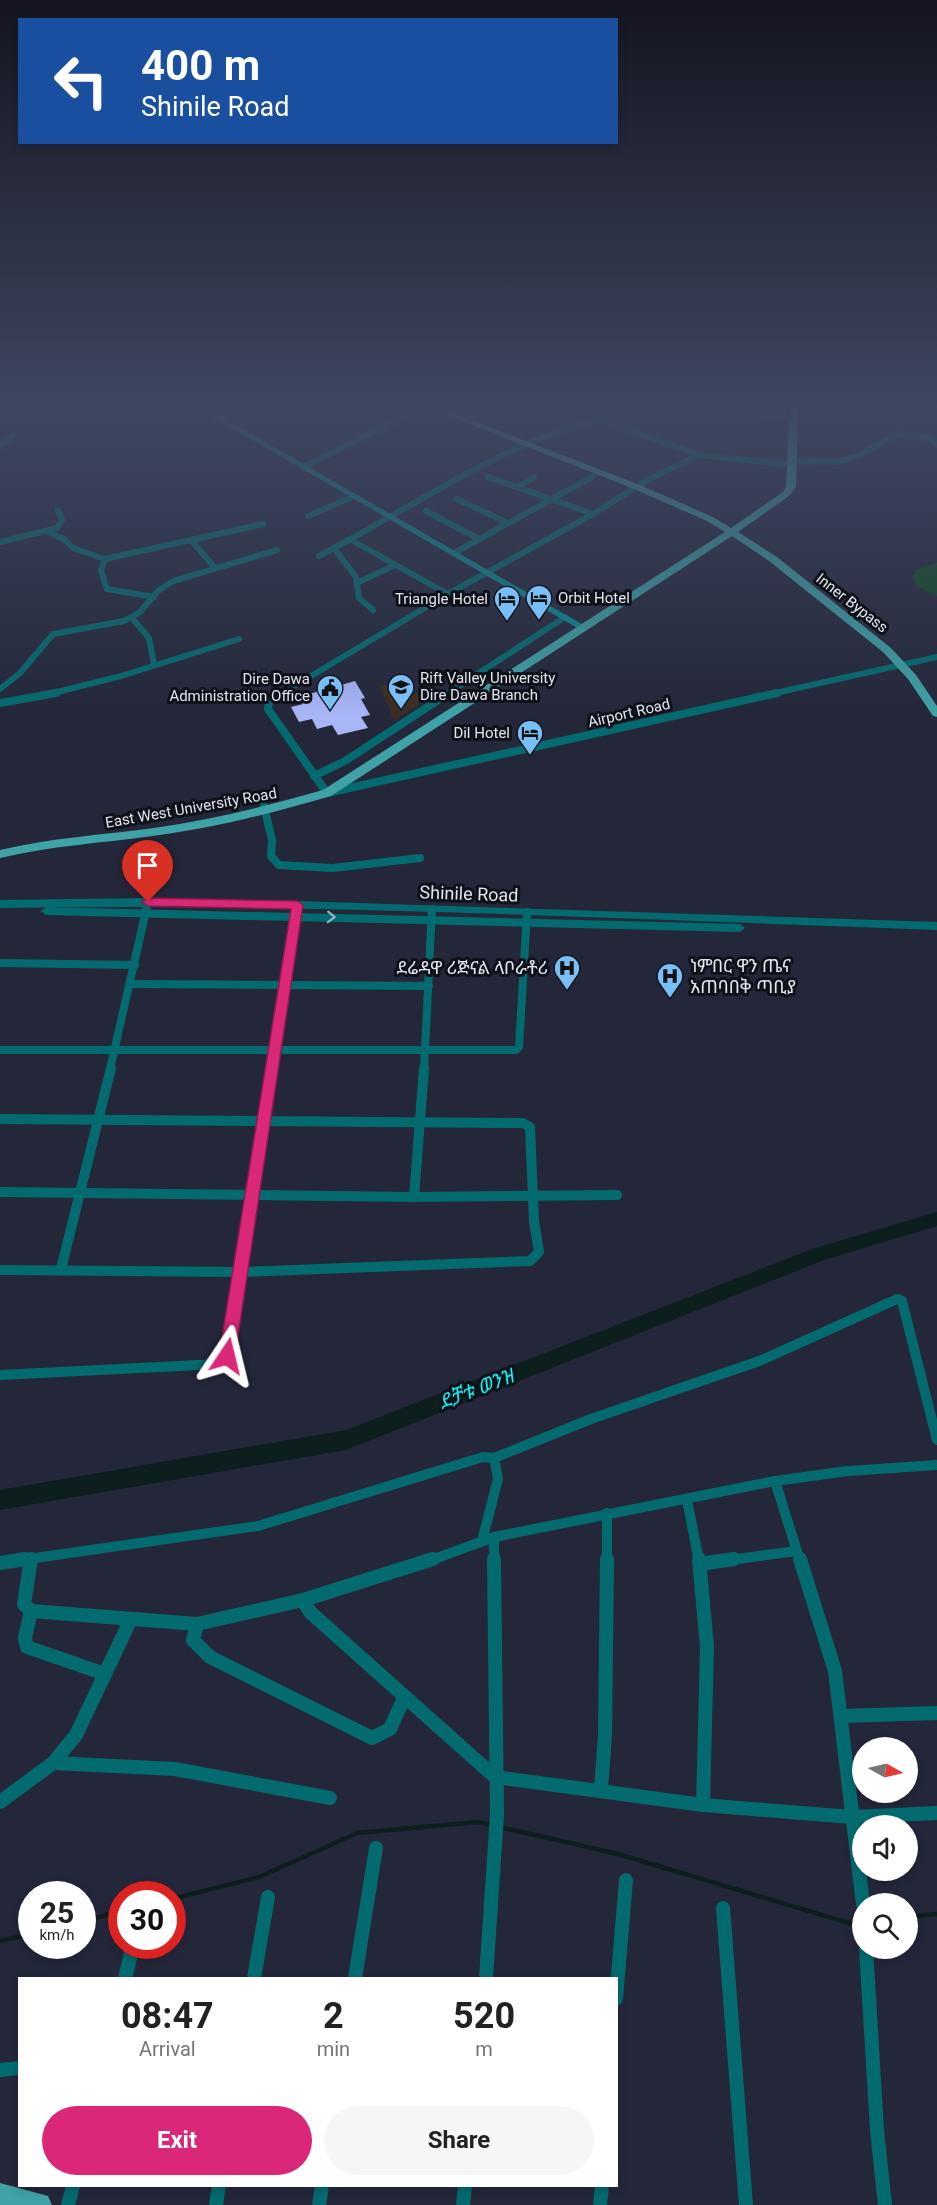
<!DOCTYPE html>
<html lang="en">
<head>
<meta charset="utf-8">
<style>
	body { margin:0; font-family:Roboto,"Noto Sans Ethiopic",sans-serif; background:#f6f6f6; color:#222; height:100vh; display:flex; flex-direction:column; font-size:22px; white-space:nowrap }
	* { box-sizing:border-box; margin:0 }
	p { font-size:20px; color:#767676 }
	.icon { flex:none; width:33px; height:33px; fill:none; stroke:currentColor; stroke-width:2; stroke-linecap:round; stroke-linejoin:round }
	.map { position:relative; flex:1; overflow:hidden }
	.sheet { position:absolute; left:18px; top:1977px; width:600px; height:210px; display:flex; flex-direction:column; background:#fff; border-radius:0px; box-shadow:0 3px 9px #0003 }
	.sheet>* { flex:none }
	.guide { position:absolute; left:18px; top:18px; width:600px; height:126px; border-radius:0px; box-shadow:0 3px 9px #0003; background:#1a4fa0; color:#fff; overflow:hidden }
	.needle { width:39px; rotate:98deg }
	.fabs { position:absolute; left:852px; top:1737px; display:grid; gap:12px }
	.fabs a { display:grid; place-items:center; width:66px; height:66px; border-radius:50%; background:#fff; box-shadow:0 3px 9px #0003; font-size:30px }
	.speed { position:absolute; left:18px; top:1881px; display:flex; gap:12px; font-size:30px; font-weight:700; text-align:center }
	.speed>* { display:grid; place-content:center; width:78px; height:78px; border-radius:50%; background:#fff; box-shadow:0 3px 9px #0003; line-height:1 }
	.speed small { font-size:15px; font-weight:400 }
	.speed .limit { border:9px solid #d22; background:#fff; color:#111 }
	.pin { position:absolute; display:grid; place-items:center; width:51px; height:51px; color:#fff; margin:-62px -26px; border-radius:50% 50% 50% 0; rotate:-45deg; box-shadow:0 0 6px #0007 }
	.pin .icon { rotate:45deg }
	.me { position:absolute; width:66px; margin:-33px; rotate:10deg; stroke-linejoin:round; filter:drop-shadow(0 0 4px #0008) }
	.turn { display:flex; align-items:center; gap:21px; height:126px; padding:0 24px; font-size:27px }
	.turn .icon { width:78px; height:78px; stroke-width:2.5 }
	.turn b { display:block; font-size:42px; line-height:51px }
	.eta { display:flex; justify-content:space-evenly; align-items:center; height:102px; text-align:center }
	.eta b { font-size:36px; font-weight:700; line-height:42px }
	.primary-button { display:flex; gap:12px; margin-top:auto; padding:12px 24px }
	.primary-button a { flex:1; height:69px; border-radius:36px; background:#db2777; color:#fff; font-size:24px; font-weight:700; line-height:69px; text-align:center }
	.primary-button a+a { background:#f6f6f6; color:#222 }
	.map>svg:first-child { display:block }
</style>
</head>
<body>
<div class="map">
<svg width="937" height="2205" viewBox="0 0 937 2205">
	<rect width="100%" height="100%" fill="#24273a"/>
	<polygon fill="#3c2d21" points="395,683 413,695 418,693 428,698 394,721 380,686"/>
	<polygon fill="#124a21" points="937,563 937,596 916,586 913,578 915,570"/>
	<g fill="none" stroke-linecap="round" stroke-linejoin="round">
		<g stroke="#0c1e1e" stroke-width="4.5">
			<polyline points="500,1827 618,1854 849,1923 862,1922"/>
			<polyline points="172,1899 259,1877 357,1833 478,1822 493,1825"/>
			<polyline points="908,1917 937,1914"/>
			<polyline points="82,1921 122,1911"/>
			<polyline points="0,1941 32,1934"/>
		</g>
		<polygon fill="#0c1e1e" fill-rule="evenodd" points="937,1212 937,1226 824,1260 346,1450 0,1510 0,1490 346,1430 815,1248"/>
	</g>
	<polygon fill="#a8b5f7" points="355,681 365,698 361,699 370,715 361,717 368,728 338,735 332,725 317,729 312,719 299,722 291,707 303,704 299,697"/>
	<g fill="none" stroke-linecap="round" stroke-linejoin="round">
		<g stroke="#036b6f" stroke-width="6">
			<polyline points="591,408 604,417"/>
			<polyline points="448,410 454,408"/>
			<polyline points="215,416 234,408"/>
			<polyline points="599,419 699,455 784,464"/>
			<polyline points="0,446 14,436"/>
			<polyline points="794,461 838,462 860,455 898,433 932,439 937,445"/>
			<polyline points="303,467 422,408"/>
			<polyline points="488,477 593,514"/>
			<polyline points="518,487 534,477"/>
			<polyline points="457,499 508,523"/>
			<polyline points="426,511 479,539"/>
			<polyline points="308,516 355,496"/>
			<polyline points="46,531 64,539 73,548 105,559"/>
			<polyline points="351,540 448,594"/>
			<polyline points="0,542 57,528 62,520 58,511"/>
			<polyline points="334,548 356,577 359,598 373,610"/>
			<polyline points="454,553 592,477"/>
			<path d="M319,556c103,-53 204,-129 321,-146 48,-7 98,1 145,7"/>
			<polyline points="357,583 395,565"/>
			<polyline points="154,597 107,589 101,570 105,559 263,524 191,540 214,567"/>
			<polyline points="132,618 149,638 154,664"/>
			<polyline points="0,689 20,673 53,634 124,621 140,612 158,591 173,581 277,550"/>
			<polyline points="49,694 121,676 239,639"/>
			<polyline points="281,694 448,594 593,514 649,479 699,455"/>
			<polyline points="447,694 565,617"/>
			<polyline points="771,694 937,657"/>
		</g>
		<g stroke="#036b6f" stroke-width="8">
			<polyline points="284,693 269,702 268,709 327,793 777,693"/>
			<polyline points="0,703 56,693"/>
			<polyline points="314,776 345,761 449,693"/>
			<polyline points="264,806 272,840 271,856 279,865 333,868 420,858"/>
			<polyline points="0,963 135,965"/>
			<polyline points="131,984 429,986"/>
			<polyline points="0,1050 516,1050 519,1047 527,912"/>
			<polyline points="110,1069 148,902"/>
			<polyline points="273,1069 297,905"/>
			<polyline points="424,1069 432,909"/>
		</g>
		<g stroke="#036b6f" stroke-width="10">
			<polyline points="0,1119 523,1123 530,1127 534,1221 539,1252 530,1261 242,1272 0,1270"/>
			<polyline points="0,1192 414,1197 617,1195"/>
			<polyline points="414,1197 424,1068"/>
			<polyline points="61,1269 111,1068"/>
			<polyline points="0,1375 219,1364 224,1361 254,1196 273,1068"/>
			<polyline points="775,1481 800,1561"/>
			<polyline points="687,1500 699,1561"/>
			<polyline points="494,1537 494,1561"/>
			<polyline points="482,1541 498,1479 494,1458"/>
			<polyline points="14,1561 258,1526 483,1457 494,1458 591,1419 762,1360 897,1299 902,1301 937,1440"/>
			<polyline points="31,1561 31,1558"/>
			<polyline points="429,1561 494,1537 775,1481 848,1471 937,1465"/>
			<polyline points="607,1561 607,1513"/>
			<polyline points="723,1561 796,1551"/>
		</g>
		<g stroke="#036b6f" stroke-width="14">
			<polyline points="31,1559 24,1604 31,1611 197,1624 303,1600 433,1559"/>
			<polyline points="699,1559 707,1647 703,1805"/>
			<polyline points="800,1559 835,1671 863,1904"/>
			<polyline points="0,1563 25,1559"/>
			<polyline points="700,1564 734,1559"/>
			<polyline points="303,1600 310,1612 495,1777 703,1805 852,1817 937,1813"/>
			<polyline points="31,1611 25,1638 27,1647 105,1674"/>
			<polyline points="197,1624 193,1640 210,1657 372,1738 390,1729 404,1698"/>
			<polyline points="841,1716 937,1713"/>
			<polyline points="53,1763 175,1769 330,1798"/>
			<polyline points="601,1790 605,1735 607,1559"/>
			<polyline points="0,1802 53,1763 76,1735 131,1619"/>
			<polyline points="723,1908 746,2205"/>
			<polyline points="866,1948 877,2130 885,2205"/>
			<polyline points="125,1978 133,1946"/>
			<polyline points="254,1978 268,1897"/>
			<polyline points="355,1978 376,1848"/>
			<polyline points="486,1978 497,1815 494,1559"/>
			<polyline points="616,1999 626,1880"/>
			<polyline points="0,2070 20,2068"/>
			<polyline points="68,2205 73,2186"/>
			<polyline points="216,2205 219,2186"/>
			<polyline points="319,2205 322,2186"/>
			<polyline points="463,2205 465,2186"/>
			<polyline points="600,2205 602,2186"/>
		</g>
		<g fill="#036b6f" fill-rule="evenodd">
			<path d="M148,898l149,3 640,21v8c-312,-11 -625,-27 -937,-22v-8z"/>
			<polygon points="46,907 740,924 745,928 740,932 46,915 41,911"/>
		</g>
		<polygon fill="#078b91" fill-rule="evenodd" points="197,408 206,408 587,627 579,629"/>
		<g fill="#3ea2a6" fill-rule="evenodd">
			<path d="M429,408h12l199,77 73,32 18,11 52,-36 3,-5 4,-79h8l-2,79 -7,9 -51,36 39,25 114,91 25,27 21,31v11l-4,-1 -25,-37 -25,-27 -114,-91 -37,-25 -401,260c-58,17 -117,32 -178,40 -51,7 -103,10 -153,22v-8c50,-12 102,-15 154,-22 57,-8 113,-22 169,-38l402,-258 -18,-11 -73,-32z"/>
			<polygon points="0,2183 48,2196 52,2205 0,2205"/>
		</g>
	</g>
	<defs><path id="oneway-chevron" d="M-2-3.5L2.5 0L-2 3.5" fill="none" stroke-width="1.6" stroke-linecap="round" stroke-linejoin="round" transform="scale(1.5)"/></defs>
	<use stroke="#89b4bd" href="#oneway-chevron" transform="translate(331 917) rotate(2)"/>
	<linearGradient id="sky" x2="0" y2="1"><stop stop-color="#141520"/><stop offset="0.57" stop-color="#3f4760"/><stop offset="1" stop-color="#3f4760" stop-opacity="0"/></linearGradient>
	<rect width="937" height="717" fill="url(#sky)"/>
	<polygon fill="#db2777" stroke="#8e194d" stroke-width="1.5" points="148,898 297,901 303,905 235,1356 232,1362 227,1364 221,1362 219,1356 291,909 148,906 142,902"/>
	<defs>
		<g id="hotel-pin" transform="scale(1.35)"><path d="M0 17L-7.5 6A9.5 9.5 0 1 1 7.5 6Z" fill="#78bff7" stroke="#0f1119"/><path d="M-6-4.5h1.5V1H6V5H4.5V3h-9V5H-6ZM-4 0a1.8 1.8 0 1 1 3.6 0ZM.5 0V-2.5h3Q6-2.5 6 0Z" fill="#111"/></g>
		<g id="university-pin" transform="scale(1.35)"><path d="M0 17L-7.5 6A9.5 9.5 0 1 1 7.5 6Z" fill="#78bff7" stroke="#0f1119"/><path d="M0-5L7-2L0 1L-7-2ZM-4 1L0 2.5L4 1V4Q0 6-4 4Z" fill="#111"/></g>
		<g id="civic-pin" transform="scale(1.35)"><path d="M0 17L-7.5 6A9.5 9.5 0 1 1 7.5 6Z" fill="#78bff7" stroke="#0f1119"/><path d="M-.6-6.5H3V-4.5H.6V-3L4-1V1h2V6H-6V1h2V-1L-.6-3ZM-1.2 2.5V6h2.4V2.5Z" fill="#111"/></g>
		<g id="hospital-pin" transform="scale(1.35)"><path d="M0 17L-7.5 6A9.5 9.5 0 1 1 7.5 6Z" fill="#78bff7" stroke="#0f1119"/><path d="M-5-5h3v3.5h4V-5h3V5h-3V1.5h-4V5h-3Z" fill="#111"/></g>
	</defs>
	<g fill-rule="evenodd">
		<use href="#hotel-pin" x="539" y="598"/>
		<use href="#hotel-pin" x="507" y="599"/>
		<use href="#university-pin" x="401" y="687"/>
		<use href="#civic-pin" x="330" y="688"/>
		<use href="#hotel-pin" x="530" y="733"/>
		<use href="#hospital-pin" x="567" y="968"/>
		<use href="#hospital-pin" x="670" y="976"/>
	</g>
	<g text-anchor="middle" stroke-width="6" stroke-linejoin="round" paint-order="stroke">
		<g font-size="15" fill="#e2e4f1" stroke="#0f1119" text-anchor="end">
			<text x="558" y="603" text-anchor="start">Orbit Hotel</text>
			<text x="488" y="604">Triangle Hotel</text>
			<text x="420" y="683" text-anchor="start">Rift Valley University<tspan x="420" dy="17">Dire Dawa Branch</tspan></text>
			<text x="310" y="684">Dire Dawa<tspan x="310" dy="17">Administration Office</tspan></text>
			<text x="510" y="738">Dil Hotel</text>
		</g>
		<g font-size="15" fill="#e2e4f1" stroke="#0f1119">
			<text transform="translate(852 603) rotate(38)" y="5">Inner Bypass</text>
			<text transform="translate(629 713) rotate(-13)" y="5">Airport Road</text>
			<text transform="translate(191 808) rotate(-10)" y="5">East West University Road</text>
		</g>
		<g font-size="18" fill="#e2e4f1" stroke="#0f1119">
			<text transform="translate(469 894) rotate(2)" y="6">Shinile Road</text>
		</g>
		<g font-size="18" fill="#e2e4f1" stroke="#0f1119" text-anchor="start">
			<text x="690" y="972">ነምበር ዋን ጤና<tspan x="690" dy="21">አጠባበቅ ጣቢያ</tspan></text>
			<text x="548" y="974" text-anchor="end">ደሬዳዋ ሪጅናል ላቦራቶሪ</text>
		</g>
		<g font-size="20" font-style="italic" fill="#06f4f6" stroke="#0f1119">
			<text transform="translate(476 1389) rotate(-21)" y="7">ደቻቱ ወንዝ</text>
		</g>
	</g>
</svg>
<div class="fabs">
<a><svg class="needle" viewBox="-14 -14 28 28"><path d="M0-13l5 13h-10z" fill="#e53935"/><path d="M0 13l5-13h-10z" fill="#767676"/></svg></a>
<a><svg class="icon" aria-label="sound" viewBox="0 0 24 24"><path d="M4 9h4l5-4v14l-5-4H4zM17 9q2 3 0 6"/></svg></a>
<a><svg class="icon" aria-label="search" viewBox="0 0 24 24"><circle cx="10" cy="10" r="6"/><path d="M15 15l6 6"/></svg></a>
</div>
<div class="speed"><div>25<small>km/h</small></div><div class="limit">30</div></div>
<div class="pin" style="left:148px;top:902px;background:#d93025"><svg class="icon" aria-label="arrive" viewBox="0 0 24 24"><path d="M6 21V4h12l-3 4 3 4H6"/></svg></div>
<svg class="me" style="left:227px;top:1356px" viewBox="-20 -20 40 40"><path d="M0-17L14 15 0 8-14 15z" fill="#db2777" stroke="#fff" stroke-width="4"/></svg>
<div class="guide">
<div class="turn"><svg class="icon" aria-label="left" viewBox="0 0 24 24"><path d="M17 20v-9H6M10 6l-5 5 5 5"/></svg><div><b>400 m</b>Shinile Road</div></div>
</div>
<section class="sheet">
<div class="eta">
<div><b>08:47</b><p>Arrival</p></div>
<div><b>2</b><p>min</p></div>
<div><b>520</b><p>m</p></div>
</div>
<div class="primary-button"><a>Exit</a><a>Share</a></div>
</section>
</div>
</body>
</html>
